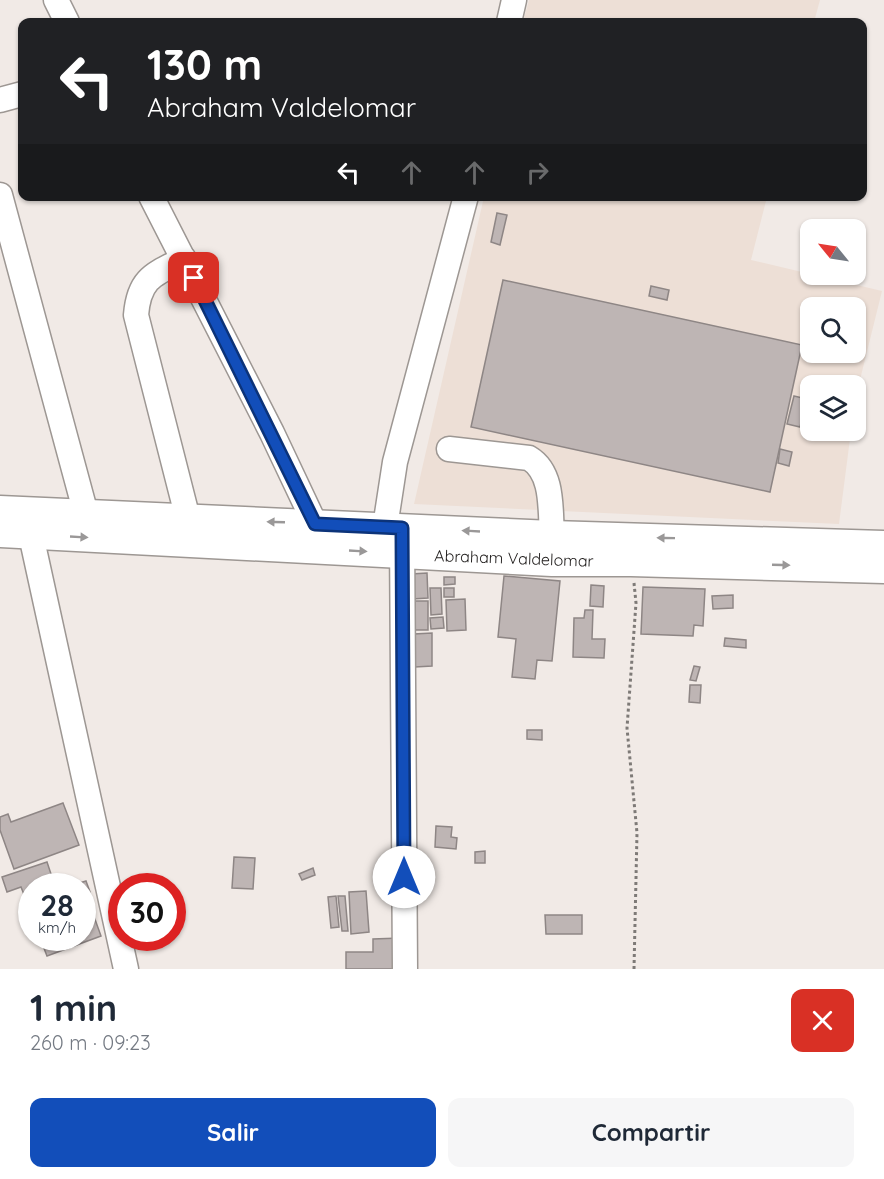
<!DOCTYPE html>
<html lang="es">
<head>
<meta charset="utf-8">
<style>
	body { margin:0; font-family:Quicksand,sans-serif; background:#f6f6f7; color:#1f2937; height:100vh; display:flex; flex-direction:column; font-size:22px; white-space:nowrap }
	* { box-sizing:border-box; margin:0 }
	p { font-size:20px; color:#747a83 }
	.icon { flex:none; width:33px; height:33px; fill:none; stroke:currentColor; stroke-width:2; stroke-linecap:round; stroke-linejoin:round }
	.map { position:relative; height:969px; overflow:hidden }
	.drawer { display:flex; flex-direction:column; background:#fff; flex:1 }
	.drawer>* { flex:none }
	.banner { position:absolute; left:18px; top:18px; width:849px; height:183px; border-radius:12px; box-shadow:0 2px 4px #0004; background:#202124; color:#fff; overflow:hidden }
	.needle { width:39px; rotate:300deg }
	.fabs { position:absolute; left:800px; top:219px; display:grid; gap:12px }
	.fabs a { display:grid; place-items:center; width:66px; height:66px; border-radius:12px; background:#fff; box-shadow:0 2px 4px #0004; font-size:30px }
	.speed { position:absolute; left:18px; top:873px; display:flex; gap:12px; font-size:30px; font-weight:700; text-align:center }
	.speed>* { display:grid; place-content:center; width:78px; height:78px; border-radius:50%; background:#fff; box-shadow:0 2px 4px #0004; line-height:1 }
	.speed small { font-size:15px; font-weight:400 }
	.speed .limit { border:9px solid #d22; background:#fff; color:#111 }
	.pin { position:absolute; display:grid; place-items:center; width:51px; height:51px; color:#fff; margin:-26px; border-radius:12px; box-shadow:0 3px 9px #0006 }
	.me { position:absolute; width:66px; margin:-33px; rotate:0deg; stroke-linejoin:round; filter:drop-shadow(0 0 4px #0008) }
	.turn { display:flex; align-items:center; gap:21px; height:126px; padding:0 30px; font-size:27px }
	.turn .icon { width:78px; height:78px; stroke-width:2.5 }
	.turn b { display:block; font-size:42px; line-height:51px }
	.lanes { display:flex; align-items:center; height:57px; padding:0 30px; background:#0003; justify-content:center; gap:30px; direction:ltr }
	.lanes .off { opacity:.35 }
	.round { display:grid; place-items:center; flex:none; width:63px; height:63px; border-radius:12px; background:#f6f6f7 }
	.head { display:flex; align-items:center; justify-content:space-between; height:102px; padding:0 30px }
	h1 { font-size:36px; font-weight:700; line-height:45px }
	.button { display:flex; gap:12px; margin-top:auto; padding:12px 30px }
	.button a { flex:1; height:69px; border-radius:12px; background:#124eba; color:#fff; font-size:24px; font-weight:700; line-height:69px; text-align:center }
	.button a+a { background:#f6f6f7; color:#1f2937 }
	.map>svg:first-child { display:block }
</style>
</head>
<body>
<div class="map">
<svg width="884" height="969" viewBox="0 0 884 969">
	<rect width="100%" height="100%" fill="#f1eae6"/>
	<g fill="#eddfd6" fill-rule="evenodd">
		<polygon points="529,0 820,0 814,22 523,22"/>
		<path d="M484,197h283l-16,63 131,31 -27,109v-14h-45v44l41,1 -12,93 -425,-20zM810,308h45v44h-45z"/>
	</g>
	<g fill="#beb5b4" stroke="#8e8685" stroke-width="1.5">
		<polygon points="497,213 507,215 500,245 491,242"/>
		<polygon points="503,280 802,345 770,492 471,427"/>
		<polygon points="651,286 669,290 667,300 649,296"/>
		<polygon points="794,396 807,399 800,427 787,424"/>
		<polygon points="780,449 792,452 789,466 778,463"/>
		<polygon points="427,573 428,598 412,599 411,574"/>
		<polygon points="504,576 560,581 552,661 537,660 535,679 512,677 516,639 498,637"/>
		<polygon points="444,577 455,577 455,584 444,585"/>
		<polygon points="591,585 604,586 603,607 590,606"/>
		<polygon points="643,587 705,589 703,626 694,625 693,636 641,634"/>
		<polygon points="430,588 441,588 442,614 431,615"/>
		<rect x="444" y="588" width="10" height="9"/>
		<polygon points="733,595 733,608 713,609 712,596"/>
		<polygon points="465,599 466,630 447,631 446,600"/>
		<rect x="415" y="601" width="13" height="29"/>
		<polygon points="585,610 593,610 592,639 605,639 604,658 573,657 574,618 584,618"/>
		<polygon points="443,617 444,628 431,629 430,618"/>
		<polygon points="432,633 432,666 415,667 414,634"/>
		<polygon points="725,638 746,640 746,648 724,646"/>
		<polygon points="694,666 700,667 696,681 690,680"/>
		<polygon points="690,685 701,685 700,703 689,702"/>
		<polygon points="527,730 542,730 542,740 527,739"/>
		<polygon points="63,803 79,845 14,869 0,830 0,817 8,814 11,822"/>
		<polygon points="436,826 452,827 451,837 457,838 456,849 435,847"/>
		<polygon points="485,851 485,863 475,863 475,852"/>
		<polygon points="234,857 255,858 253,889 232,888"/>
		<polygon points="47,862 55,886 32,886 32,895 25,897 21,887 7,892 2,877"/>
		<polygon points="313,868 315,875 302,880 299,874"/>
		<polygon points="86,881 90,892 82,894 82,886 70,886"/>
		<polygon points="366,891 369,932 351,934 349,892"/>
		<polygon points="88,896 90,904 82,907 82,897"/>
		<polygon points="336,896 339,927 331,928 328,897"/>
		<polygon points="338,896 345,896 348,931 342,931"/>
		<polygon points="32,901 32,913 28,915 24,904"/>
		<polygon points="92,911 101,936 47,956 40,938 82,938 82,914"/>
		<polygon points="545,915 582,915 582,934 546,934"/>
		<polygon points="400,938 400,969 346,969 346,952 373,952 373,939"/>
	</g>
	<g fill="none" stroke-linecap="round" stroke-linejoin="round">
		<g stroke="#9d9793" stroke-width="27">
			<g id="minor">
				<polyline points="56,0 67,22"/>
				<polyline points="509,22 514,0"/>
				<polyline points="0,100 22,94"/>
				<polyline points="0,195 86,514"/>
				<polyline points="151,196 272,433 315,524"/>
				<path d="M184,259c-30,15 -45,19 -48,56l52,204"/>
				<path d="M449,449l80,9c25,15 21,52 23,78"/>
				<polyline points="27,517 126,969"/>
				<polyline points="385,527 395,462 466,196"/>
				<polyline points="402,536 405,969"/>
			</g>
		</g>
		<g stroke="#9d9793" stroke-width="33">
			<g id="major">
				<polyline points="0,511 552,536 884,546"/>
				<polyline points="0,532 552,561 631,561 884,568"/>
			</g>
		</g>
		<polyline stroke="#7e7a77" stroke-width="3" stroke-dasharray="3 3" stroke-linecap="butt" points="634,583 636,603 627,728 637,833 634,969"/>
		<use href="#minor" stroke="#fff" stroke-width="24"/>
		<use href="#major" stroke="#fff" stroke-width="30"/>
	</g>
	<defs><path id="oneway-solid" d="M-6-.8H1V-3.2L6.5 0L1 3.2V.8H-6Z" transform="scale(1.5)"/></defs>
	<g fill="#9a9898">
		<use href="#oneway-solid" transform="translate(276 522) rotate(-178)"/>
		<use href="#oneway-solid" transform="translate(471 531) rotate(-177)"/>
		<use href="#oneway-solid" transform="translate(79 537) rotate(3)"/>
		<use href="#oneway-solid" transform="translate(666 538) rotate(-179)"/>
		<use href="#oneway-solid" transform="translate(358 551) rotate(3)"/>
		<use href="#oneway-solid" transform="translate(781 565) rotate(2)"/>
	</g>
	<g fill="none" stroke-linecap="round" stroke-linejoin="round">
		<g stroke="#0c3379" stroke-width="15">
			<polyline id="route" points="194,278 315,524 402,528 404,877"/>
		</g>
		<use href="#route" stroke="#124eba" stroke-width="10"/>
	</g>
	<g text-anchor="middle" stroke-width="4.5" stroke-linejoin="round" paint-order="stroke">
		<g font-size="16" fill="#1e1b1a" stroke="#fff">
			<text transform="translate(514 558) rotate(2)" y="6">Abraham Valdelomar</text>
		</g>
	</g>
</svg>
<div class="fabs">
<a><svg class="needle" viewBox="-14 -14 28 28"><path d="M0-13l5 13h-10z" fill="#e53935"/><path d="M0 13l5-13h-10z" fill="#747a83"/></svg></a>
<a><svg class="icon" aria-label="search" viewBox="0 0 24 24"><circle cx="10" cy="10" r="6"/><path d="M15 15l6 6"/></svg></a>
<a><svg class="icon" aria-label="layers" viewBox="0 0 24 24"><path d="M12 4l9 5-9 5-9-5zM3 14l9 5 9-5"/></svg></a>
</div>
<div class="speed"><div>28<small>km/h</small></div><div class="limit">30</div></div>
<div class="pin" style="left:194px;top:278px;background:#d93025"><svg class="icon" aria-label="arrive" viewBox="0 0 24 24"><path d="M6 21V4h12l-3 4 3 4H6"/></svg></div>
<svg class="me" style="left:404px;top:877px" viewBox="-20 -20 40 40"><circle r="19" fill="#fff"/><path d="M0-13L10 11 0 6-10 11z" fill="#124eba"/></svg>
<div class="banner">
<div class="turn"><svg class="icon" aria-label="left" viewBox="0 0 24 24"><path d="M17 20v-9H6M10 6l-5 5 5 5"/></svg><div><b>130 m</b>Abraham Valdelomar</div></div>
<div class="lanes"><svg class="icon" aria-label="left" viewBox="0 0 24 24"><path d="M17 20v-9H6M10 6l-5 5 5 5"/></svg><svg class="icon off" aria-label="ahead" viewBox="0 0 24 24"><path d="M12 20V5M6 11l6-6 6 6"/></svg><svg class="icon off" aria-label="ahead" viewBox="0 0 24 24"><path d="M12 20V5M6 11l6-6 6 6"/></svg><svg class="icon off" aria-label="right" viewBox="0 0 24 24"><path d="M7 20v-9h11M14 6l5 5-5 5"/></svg></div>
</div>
</div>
<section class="drawer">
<div class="head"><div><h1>1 min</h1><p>260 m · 09:23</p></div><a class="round" style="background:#d93025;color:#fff"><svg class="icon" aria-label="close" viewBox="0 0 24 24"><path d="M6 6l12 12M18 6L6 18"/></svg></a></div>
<div class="button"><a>Salir</a><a>Compartir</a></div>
</section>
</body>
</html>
